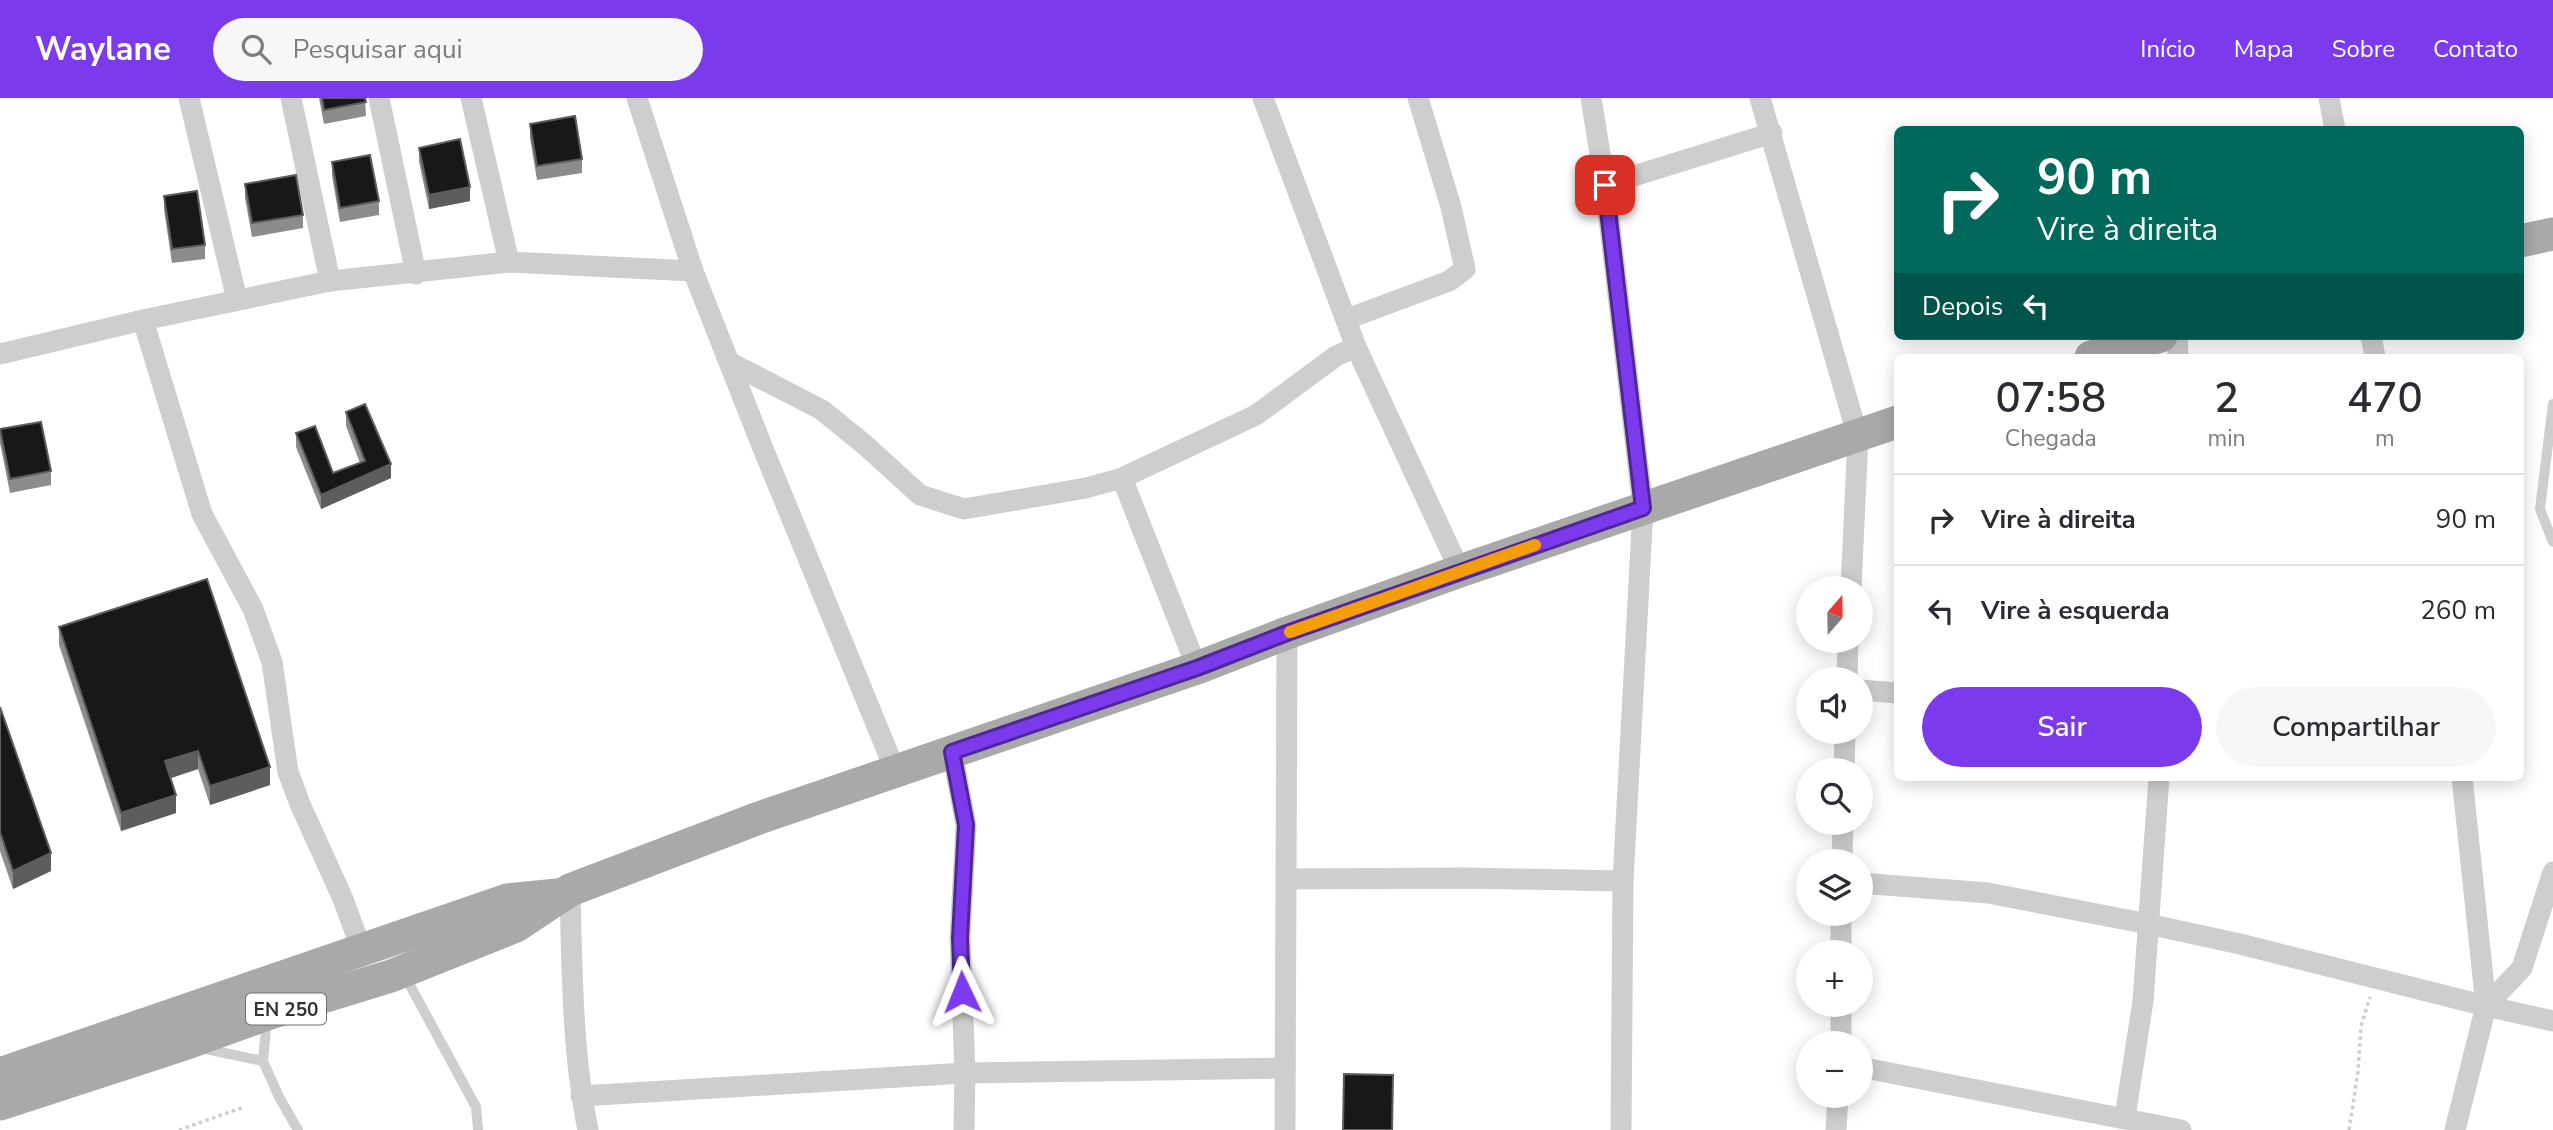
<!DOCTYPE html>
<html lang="pt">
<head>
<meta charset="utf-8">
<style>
	body { margin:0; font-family:"Nunito Sans",sans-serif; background:#f7f7f7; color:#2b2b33; height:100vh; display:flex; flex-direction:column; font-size:26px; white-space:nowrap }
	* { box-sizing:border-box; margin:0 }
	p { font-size:23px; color:#7c7c81 }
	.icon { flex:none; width:38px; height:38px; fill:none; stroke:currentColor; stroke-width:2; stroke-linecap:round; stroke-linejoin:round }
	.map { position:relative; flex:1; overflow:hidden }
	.sheet { position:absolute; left:1894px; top:256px; width:630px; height:427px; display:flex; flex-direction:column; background:#fff; border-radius:10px; box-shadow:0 4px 18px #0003 }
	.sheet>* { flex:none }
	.top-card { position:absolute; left:1894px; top:28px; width:630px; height:214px; border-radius:10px; box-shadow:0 4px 18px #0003; background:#00695c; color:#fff; overflow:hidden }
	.needle { width:46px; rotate:20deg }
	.fabs { position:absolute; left:1796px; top:478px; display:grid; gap:14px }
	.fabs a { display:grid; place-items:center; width:77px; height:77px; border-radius:50%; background:#fff; box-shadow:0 4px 18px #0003; font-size:35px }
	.pin { position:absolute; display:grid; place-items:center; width:60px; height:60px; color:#fff; margin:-30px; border-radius:14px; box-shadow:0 4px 10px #0006 }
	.me { position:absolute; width:77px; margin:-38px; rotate:358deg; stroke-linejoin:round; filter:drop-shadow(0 0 5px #0008) }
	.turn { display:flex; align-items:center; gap:24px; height:147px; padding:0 28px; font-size:32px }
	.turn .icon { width:91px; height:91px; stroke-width:2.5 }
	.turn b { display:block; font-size:49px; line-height:60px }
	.then { display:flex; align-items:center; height:66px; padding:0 28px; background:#0003; gap:14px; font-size:26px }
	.eta { display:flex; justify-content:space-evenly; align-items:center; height:119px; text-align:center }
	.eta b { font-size:42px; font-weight:600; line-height:49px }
	.button { display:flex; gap:14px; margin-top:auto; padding:14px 28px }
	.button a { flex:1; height:80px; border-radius:42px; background:#7c3aed; color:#fff; font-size:28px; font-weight:600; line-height:80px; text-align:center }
	.button a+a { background:#f7f7f7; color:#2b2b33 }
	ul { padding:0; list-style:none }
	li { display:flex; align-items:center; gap:21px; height:91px; padding:0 28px; border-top:2px solid #e1e1e2 }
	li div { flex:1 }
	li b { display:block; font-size:26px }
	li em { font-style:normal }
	header { display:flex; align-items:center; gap:42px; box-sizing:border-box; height:98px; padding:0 35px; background:#7c3aed; color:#fff }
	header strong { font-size:33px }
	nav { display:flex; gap:38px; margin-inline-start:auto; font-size:24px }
	.search { width:490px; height:63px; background:#f7f7f7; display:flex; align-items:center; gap:18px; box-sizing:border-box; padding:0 24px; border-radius:38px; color:#7c7c81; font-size:26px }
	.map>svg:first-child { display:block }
</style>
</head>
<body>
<header>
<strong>Waylane</strong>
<div class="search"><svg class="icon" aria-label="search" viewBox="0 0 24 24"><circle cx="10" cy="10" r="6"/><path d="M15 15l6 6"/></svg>Pesquisar aqui</div>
<nav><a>Início</a><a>Mapa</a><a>Sobre</a><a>Contato</a></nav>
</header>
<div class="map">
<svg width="2553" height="1032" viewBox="0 0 2553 1032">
	<rect width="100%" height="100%" fill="#fff"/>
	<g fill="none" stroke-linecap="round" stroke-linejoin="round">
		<g stroke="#cecece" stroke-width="3.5" stroke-dasharray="3.5 3.5" stroke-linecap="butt">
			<polyline points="179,1032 244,1009"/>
			<polyline points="2349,1032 2358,974 2361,928 2370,899"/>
		</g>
		<g stroke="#cecece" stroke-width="10">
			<polyline points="2553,306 2540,411 2553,444"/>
			<polyline points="405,878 476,1009 478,1032"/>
			<polyline points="201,950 263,963 279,999 298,1032"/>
			<polyline points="263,963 267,920"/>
		</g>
		<g stroke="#cecece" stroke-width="21">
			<polyline points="189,0 237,202"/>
			<polyline points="291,0 330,183"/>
			<polyline points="379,0 416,176"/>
			<polyline points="471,0 509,164"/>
			<polyline points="637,0 693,173 762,348 895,672"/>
			<polyline points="1263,0 1356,249 1460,473"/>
			<polyline points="1591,0 1605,87 1643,410 1623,783 1621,1032"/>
			<polyline points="1760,0 1858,339 1851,490"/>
			<polyline points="2329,0 2335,32"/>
			<polyline points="1605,87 1772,35"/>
			<polyline points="1347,221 1449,183 1465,171 1451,109 1418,0"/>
			<polyline points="143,222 202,416 253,511 272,564 288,674 300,706 343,801 362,853"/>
			<polyline points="2177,238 2178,259"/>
			<polyline points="2371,238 2375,259"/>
			<polyline points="0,256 143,222 330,183 509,164 693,173"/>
			<polyline points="729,264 822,312 865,347 920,397 964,411 1086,390 1122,380 1197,570"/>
			<polyline points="1122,380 1256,317 1336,258 1356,249"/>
			<polyline points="1847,581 1848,542"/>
			<polyline points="1860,592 1897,595"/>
			<polyline points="952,654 966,727 960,840 965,975 964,1032"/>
			<polyline points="1844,672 1845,634"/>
			<polyline points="1842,763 1843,724"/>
			<polyline points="1286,781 1465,780 1623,783"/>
			<polyline points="1860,785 1988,795 2148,826 2240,846 2486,908 2553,923"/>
			<path d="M570,792c2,79 2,162 18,240"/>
			<polyline points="1841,854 1841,816"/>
			<polyline points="2486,908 2522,870 2553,774"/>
			<polyline points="1841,945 1841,906"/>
			<polyline points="1860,969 2181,1032"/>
			<polyline points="581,998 965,975 1285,970"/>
			<polyline points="2125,1019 2143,903 2159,679"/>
			<polyline points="1285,1032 1287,535"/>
			<polyline points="1836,1032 1838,998"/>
			<polyline points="2455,1032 2486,908 2462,679"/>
		</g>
		<g stroke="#a9a9a9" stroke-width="33">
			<polyline points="2520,143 2553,136"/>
			<polyline points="2091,259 2161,238"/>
			<polyline points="0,976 507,802 557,797"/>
			<polyline points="0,1006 184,946 267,916 391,878 516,828 570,792 759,720 1197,570 1287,535 1460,473 1897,324"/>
		</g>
	</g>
	<g fill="#8c8c8c">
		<polygon points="319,0 365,0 366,18 324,26"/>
		<polygon points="530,26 582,61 582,75 537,82 530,40"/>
		<polygon points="419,50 470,103 429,111 419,64"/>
		<polygon points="332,64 379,103 379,117 340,124 332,78"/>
		<polygon points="245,86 303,117 303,130 252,139 245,100"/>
		<polygon points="164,98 205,147 205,161 172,165 164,112"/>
		<polygon points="346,314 391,380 321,411 296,349 296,335 333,375 360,365 346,328"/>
		<polygon points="0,331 51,373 51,387 10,395 0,345"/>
		<polygon points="59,529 270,687 210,707 198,671 171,680 176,715 121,733 59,547"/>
		<polygon points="0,609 51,773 13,791 0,753"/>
	</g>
	<g fill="#5d5d5d">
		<polygon points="470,89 470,103 429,111 429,97"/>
		<polygon points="391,366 391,380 321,411 321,397"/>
		<polygon points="198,653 198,671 165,682 165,663"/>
		<polygon points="270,669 270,687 210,707 210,688"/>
		<polygon points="176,697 176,715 121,733 121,715"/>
		<polygon points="51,755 51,773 13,791 13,773"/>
	</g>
	<g fill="#181818" stroke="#5d5d5d" stroke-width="2">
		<polygon points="322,0 365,0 366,4 324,12"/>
		<polygon points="575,18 582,61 537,68 530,26"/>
		<polygon points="460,41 470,89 429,97 419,50"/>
		<polygon points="370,57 379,103 340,110 332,64"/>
		<polygon points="296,77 303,117 252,125 245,86"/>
		<polygon points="197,93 205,147 172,151 164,98"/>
		<polygon points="365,306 391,366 321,397 296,335 315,328 333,375 365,363 346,314"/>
		<polygon points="41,324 51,373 10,381 0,331"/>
		<polygon points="207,481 270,669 210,688 198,653 165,663 176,697 121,715 59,529"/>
		<polygon points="0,609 51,755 13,773 0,734"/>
		<polygon points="1344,976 1393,977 1392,1032 1343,1032"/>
	</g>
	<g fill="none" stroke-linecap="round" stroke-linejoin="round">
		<g stroke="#51269a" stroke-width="18">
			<polyline id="route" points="962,894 960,840 966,727 952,654 1197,570 1287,535 1643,410 1605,87"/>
		</g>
		<use href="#route" stroke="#7c3aed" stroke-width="12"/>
		<polyline stroke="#f59e0b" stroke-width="12" points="1290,534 1535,447"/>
	</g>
	<g text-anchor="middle" stroke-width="7" stroke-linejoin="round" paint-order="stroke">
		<rect fill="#fff" stroke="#6f6f6f" stroke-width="2" x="246" y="895.5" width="80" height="31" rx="5"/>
		<g font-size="19" font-weight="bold" fill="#313131">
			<text x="286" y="918">EN 250</text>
		</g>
	</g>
</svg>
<div class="fabs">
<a><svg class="needle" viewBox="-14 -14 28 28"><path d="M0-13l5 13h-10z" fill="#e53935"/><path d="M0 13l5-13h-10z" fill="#7c7c81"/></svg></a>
<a><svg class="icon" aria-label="sound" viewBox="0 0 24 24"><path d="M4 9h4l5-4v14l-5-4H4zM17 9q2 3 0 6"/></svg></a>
<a><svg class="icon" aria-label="search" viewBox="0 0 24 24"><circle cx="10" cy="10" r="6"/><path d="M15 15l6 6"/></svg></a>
<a><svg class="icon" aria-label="layers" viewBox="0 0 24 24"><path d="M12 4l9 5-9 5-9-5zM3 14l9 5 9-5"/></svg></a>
<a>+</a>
<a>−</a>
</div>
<div class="pin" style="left:1605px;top:87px;background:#d93025"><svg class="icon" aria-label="arrive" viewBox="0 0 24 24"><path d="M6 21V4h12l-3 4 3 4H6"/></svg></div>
<svg class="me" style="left:962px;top:894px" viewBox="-20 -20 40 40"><path d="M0-17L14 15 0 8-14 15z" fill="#7c3aed" stroke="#fff" stroke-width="4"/></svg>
<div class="top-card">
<div class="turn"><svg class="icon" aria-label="right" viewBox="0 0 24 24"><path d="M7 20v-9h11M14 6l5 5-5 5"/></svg><div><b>90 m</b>Vire à direita</div></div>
<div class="then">Depois<svg class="icon" aria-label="left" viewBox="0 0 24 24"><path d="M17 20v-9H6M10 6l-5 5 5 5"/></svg></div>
</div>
<section class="sheet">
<div class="eta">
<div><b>07:58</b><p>Chegada</p></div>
<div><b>2</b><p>min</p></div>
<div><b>470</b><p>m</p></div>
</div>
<ul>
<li><svg class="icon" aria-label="right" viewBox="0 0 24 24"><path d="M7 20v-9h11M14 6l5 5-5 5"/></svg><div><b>Vire à direita</b></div><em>90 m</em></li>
<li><svg class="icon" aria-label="left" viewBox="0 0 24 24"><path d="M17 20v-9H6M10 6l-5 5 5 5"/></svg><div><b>Vire à esquerda</b></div><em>260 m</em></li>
</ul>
<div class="button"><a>Sair</a><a>Compartilhar</a></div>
</section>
</div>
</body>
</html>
